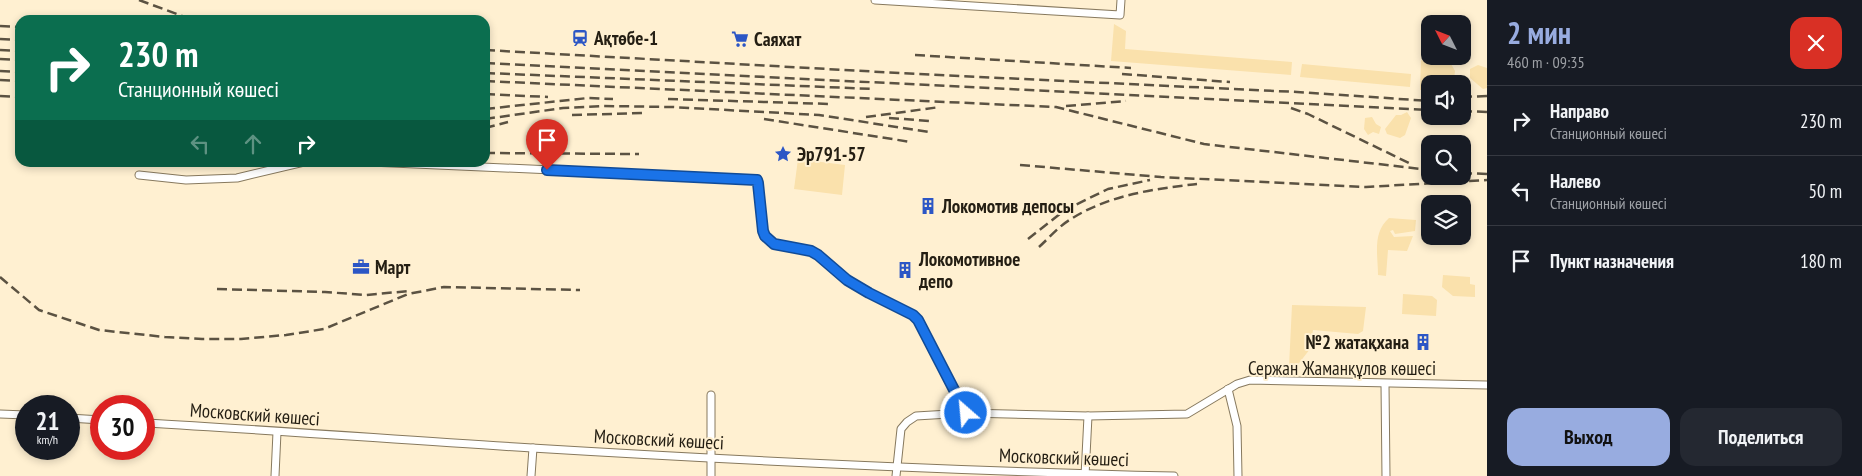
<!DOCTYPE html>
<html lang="ru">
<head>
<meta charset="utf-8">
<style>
	body { margin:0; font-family:"PT Sans Narrow",sans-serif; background:#242831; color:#f1f3f6; height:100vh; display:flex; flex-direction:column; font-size:19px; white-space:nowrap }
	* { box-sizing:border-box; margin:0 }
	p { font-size:16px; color:#9ea1a6 }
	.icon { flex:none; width:28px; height:28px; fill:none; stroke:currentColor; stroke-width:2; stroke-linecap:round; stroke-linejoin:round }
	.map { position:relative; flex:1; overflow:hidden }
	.panel { display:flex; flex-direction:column; background:#171b24; width:375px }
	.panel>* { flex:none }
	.hud { position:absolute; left:15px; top:15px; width:475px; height:152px; border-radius:15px; box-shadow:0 2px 8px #0003; background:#0b6e4f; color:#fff; overflow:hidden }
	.needle { width:32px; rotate:312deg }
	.tools { position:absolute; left:1421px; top:15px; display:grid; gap:10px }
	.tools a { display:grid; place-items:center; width:50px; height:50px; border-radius:10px; background:#171b24; box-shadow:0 2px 8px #0003; font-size:25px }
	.speed { position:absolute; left:15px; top:395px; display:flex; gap:10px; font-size:25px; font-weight:700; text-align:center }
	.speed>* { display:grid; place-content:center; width:65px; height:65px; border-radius:50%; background:#171b24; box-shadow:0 2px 8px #0003; line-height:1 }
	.speed small { font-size:12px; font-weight:400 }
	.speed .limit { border:8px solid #d22; background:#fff; color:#111 }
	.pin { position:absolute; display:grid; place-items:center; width:42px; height:42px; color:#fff; margin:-51px -21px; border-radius:50% 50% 50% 0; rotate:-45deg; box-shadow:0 0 5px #0007 }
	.pin .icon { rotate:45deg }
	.me { position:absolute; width:55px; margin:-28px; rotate:333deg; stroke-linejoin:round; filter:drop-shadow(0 0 4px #0008) }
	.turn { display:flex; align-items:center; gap:18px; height:105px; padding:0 20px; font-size:22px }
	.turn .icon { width:65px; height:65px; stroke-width:2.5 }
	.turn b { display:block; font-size:35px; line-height:42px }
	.lanes { display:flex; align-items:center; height:48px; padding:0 20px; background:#0003; justify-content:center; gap:25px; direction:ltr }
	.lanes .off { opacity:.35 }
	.round { display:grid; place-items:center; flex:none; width:52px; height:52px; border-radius:15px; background:#242831 }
	.head { display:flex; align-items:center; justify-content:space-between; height:85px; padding:0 20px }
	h1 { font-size:30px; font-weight:800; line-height:38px; color:#98ace0 }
	.primary-button { display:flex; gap:10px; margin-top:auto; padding:10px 20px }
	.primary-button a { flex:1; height:58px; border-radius:15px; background:#98ace0; color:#111; font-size:20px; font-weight:800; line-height:58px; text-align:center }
	.primary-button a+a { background:#242831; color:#f1f3f6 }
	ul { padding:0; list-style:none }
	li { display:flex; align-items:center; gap:15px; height:70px; padding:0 20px; border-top:1px solid #363941 }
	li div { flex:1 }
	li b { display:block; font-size:19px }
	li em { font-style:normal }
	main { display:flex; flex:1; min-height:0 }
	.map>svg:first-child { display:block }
</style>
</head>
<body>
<main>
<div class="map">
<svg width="1487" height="476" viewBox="0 0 1487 476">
	<rect width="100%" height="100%" fill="#fff0d1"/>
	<g fill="#fae1ac">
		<polygon points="1114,24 1126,31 1125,49 1292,62 1291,75 1111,61"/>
		<polygon points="1421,60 1436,64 1440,61 1450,62 1455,71 1454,80 1448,83 1442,80 1442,84 1430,84 1430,90 1420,90"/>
		<polygon points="1302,64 1411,74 1410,87 1300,77"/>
		<polygon points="1478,65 1487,68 1487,88 1483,89 1470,78 1470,69"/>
		<polygon points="1407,112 1411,118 1405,135 1400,138 1387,134 1385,129 1396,115 1401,115"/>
		<polygon points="1372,117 1376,124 1381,127 1379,134 1373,132 1368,135 1364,129 1365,118"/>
		<polygon points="798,159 845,165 842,195 794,189"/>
		<path d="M1389,218l27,2 -1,11 -20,3 -2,-4 -3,1 4,6 19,-1 -6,15 -19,-1 -2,26 -8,-1c0,-20 -6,-42 11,-57z"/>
		<polygon points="1443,275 1470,277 1470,284 1475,285 1475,297 1453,296 1442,287"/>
		<polygon points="1403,294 1432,296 1437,300 1436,316 1402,314"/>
		<polygon points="1292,305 1366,307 1363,331 1358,334 1313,330 1310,349 1296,367 1289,367"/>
	</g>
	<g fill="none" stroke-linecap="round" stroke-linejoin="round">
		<g stroke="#87795e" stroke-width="9">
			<g id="street">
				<polyline points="875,0 1120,15 1121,0"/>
				<polyline points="370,162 754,179 758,183 763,231 765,236 774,244 811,251 818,255 847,280 869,293 913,315 917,320 966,413"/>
				<polyline points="139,175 186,180 237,178 304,162"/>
				<polyline points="1385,384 1386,476"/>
				<polyline points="1228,389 1237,426 1238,476"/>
				<polyline points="0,414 26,415"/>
				<polyline points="69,418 101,420"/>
				<path d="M144,423c129,7 258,17 388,25 214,13 428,23 642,28"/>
				<polyline points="275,476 277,432"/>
				<polyline points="531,476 533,448"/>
				<polyline points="711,476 711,395"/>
				<polyline points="896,476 901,429 907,422 916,416 966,413 1088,416 1187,414 1237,384 1250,380 1487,385"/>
				<polyline points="1085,476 1088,416"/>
			</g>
		</g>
		<use href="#street" stroke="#fff" stroke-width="7"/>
		<g stroke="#5b5242" stroke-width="2.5" stroke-dasharray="10 5" stroke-linecap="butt">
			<polyline points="139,0 193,20"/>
			<polyline points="0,26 20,27"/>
			<polyline points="0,39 20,40"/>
			<polyline points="0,50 20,51"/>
			<polyline points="485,50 917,74 1297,92 1430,101"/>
			<polyline points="915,55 1131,68"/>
			<polyline points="0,59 20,60"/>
			<polyline points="485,63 1430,110"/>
			<polyline points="0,71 20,72"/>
			<polyline points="485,73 874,89"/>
			<polyline points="1122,74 1230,82"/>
			<polyline points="0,80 20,81"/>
			<polyline points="485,81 1056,107 1204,144 1430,170"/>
			<polyline points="485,94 548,97"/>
			<polyline points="0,96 20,97"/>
			<polyline points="1462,97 1487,96"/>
			<polyline points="668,99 831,104"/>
			<polyline points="1066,106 1126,101"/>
			<polyline points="1291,108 1308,114 1413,165"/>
			<polyline points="485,109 588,98 613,99"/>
			<polyline points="1462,111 1487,112"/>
			<polyline points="572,115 644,113"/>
			<polyline points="866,117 940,107"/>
			<polyline points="889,118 930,121"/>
			<polyline points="485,119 563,108 604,106 672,107 819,115 929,132"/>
			<polyline points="764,119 911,142"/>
			<polyline points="485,128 508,122"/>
			<polyline points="485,153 639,154"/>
			<polyline points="1020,165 1161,177 1366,187 1487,180"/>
			<polyline points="1462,173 1487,174"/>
			<polyline points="1028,239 1065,210 1108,189 1150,180"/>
			<path d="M1039,247c10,-9 20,-21 32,-28 38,-24 82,-30 126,-35"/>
			<polyline points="0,277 39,310 99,330 165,337 202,339 241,339 286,335 324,329 408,294 444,287 580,290"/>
			<polyline points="217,289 325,292 366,295 409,291"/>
		</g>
	</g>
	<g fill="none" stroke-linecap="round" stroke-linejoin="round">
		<g stroke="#114b97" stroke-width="12">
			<polyline id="route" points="547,170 757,180 758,183 763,231 765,236 774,244 811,251 818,255 847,280 869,293 913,315 918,320 966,413"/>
		</g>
		<use href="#route" stroke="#1a73e8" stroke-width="9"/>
	</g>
	<defs>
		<g id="station-bare" transform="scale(1.35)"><path d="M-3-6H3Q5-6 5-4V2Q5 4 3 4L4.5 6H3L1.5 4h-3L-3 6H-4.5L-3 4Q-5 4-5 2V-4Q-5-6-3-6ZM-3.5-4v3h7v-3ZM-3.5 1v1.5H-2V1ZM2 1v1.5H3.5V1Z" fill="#2c56c5" stroke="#fff0d1" stroke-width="2.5" paint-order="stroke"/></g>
		<g id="supermarket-bare" transform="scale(1.35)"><path d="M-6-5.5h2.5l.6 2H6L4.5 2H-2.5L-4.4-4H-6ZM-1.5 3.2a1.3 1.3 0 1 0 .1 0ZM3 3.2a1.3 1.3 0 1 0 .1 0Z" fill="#2c56c5" stroke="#fff0d1" stroke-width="2.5" paint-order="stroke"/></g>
		<g id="sight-bare" transform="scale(1.35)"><path d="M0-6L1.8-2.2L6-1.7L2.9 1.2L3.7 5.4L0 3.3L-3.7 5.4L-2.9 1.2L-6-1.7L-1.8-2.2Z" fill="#2c56c5" stroke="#fff0d1" stroke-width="2.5" paint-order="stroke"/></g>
		<g id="building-bare" transform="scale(1.35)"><path d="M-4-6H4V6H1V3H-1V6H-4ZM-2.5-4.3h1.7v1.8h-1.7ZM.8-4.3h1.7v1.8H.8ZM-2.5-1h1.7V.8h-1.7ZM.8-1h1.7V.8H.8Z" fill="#2c56c5" stroke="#fff0d1" stroke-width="2.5" paint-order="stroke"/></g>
		<g id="office-bare" transform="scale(1.35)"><path d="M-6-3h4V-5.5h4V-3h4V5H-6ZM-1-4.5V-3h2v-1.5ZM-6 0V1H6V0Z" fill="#2c56c5" stroke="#fff0d1" stroke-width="2.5" paint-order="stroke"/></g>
	</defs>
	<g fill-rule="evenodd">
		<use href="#station-bare" x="580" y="38"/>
		<use href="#supermarket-bare" x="740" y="39"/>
		<use href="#sight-bare" x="783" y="154"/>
		<use href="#building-bare" x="928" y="206"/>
		<use href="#office-bare" x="361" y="267"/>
		<use href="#building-bare" x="905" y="270"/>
		<use href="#building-bare" x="1423" y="342"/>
	</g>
	<g text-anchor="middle" stroke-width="4" stroke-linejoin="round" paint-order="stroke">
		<g font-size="19" font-weight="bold" fill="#241e13" stroke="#fff0d1" text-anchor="start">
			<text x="594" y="45">Ақтөбе-1</text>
			<text x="754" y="46">Саяхат</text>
			<text x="797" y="161">Эр791-57</text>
			<text x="942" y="213">Локомотив депосы</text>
			<text x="919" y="266">Локомотивное<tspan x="919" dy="22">депо</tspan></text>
			<text x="375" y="274">Март</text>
			<text x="1409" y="349" text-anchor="end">№2 жатақхана</text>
		</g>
		<g font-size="19" fill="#241e13" stroke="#fff0d1">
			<text x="1342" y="375">Сержан Жаманқұлов көшесі</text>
			<text transform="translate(255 414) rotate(4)" y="7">Московский көшесі</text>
			<text transform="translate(659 439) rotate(3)" y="7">Московский көшесі</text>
			<text transform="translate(1064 457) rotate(2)" y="7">Московский көшесі</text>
		</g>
	</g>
</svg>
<div class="tools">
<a><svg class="needle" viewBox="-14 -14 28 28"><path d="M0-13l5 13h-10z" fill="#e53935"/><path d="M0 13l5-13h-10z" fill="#9ea1a6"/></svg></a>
<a><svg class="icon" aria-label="sound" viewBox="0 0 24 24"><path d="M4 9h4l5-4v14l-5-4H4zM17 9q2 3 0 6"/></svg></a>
<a><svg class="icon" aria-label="search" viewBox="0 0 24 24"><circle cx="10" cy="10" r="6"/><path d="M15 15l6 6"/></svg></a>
<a><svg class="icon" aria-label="layers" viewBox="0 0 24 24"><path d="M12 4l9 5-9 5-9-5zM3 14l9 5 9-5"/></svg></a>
</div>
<div class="speed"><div>21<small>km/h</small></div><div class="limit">30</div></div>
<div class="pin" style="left:547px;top:170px;background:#d93025"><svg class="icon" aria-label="arrive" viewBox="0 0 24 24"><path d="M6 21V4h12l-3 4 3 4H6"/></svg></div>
<svg class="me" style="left:966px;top:413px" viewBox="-20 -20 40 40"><circle r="17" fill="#1a73e8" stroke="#fff" stroke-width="3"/><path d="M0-11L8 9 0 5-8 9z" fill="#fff"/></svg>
<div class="hud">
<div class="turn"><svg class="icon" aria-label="right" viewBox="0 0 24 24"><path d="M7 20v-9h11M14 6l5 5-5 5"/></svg><div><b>230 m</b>Станционный көшесі</div></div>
<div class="lanes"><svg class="icon off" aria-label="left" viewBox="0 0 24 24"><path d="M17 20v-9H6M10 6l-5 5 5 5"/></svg><svg class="icon off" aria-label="ahead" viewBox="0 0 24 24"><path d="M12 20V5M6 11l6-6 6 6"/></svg><svg class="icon" aria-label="right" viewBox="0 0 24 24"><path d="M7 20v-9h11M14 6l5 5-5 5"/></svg></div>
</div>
</div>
<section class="panel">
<div class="head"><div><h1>2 мин</h1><p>460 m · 09:35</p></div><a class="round" style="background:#d93025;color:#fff"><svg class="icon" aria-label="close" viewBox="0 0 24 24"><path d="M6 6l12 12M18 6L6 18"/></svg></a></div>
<ul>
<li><svg class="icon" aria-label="right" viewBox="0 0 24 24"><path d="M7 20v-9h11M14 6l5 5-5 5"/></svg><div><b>Направо</b><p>Станционный көшесі</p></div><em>230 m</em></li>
<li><svg class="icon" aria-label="left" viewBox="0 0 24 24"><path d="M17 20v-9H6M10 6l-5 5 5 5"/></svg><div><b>Налево</b><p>Станционный көшесі</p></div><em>50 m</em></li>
<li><svg class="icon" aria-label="arrive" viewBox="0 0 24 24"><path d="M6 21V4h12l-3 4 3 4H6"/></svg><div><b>Пункт назначения</b></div><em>180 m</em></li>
</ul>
<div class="primary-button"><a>Выход</a><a>Поделиться</a></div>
</section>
</main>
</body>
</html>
